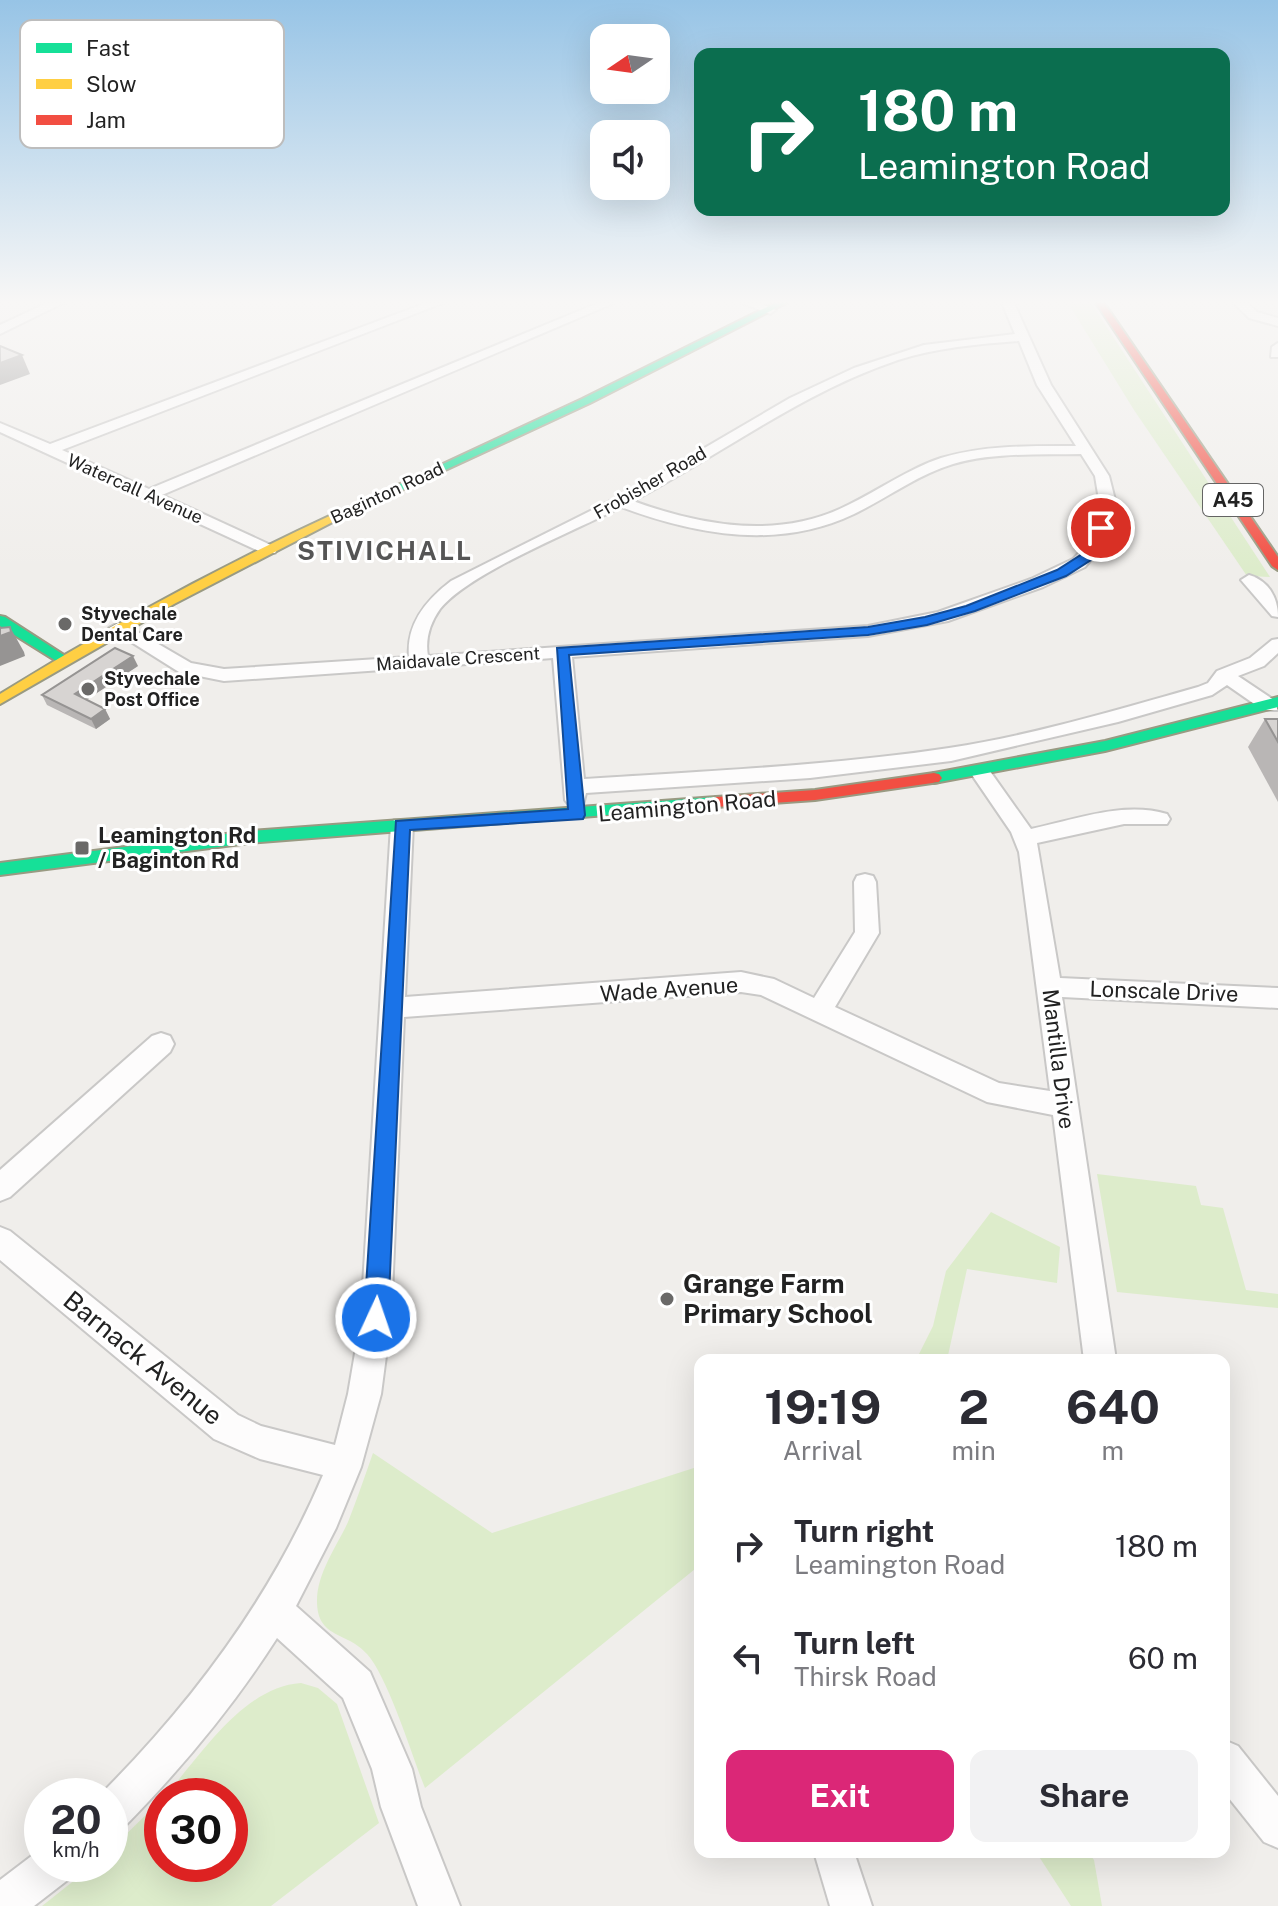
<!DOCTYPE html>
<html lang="en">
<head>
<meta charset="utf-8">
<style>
	body { margin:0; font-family:"Public Sans",sans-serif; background:#f2f2f3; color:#2b2b33; height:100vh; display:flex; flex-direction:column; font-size:30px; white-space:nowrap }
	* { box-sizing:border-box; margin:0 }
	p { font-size:26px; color:#7c7c81 }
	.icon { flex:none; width:44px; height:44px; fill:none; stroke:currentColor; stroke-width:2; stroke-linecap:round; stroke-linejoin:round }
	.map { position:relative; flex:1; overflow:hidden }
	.drawer { position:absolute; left:694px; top:1354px; width:536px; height:504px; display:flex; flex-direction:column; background:#fff; border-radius:16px; box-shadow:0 8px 32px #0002 }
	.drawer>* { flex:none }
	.top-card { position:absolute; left:694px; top:48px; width:536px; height:168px; border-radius:16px; box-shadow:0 8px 32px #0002; background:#0b6e4f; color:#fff; overflow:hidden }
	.needle { width:52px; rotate:257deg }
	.buttons { position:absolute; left:590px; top:24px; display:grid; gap:16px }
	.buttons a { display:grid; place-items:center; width:80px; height:80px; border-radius:16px; background:#fff; box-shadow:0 8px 32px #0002; font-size:40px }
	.speed { position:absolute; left:24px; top:1778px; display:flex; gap:16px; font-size:40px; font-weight:700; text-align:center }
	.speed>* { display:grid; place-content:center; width:104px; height:104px; border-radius:50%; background:#fff; box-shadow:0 8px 32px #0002; line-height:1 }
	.speed small { font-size:20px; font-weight:400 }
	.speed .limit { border:12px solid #d22; background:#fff; color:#111 }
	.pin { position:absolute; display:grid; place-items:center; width:68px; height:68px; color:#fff; margin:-34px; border:4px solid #fff; border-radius:50%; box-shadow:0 2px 8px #0007 }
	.me { position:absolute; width:88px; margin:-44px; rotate:3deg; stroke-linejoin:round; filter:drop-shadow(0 0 6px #0008) }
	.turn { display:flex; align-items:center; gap:28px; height:168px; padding:0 32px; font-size:36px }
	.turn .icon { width:104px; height:104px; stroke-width:2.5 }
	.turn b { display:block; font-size:56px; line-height:68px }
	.eta { display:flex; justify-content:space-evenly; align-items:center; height:136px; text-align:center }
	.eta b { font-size:48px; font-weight:700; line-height:56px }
	.cta { display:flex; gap:16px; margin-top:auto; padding:16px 32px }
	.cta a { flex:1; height:92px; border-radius:16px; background:#db2777; color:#fff; font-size:32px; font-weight:700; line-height:92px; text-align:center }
	.cta a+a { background:#f2f2f3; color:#2b2b33 }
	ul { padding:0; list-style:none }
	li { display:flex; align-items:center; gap:24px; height:112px; padding:0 32px }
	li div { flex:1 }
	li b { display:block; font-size:30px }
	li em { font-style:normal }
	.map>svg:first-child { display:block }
</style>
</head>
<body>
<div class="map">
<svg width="1278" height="1906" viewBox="0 0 1278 1906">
	<rect width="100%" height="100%" fill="#f0eeeb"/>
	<g fill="#ddeccb">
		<polygon points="1068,303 1091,303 1270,577 1247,576 1134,410"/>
		<polygon points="1097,1174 1196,1186 1201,1205 1223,1208 1246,1290 1278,1294 1278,1308 1117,1292"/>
		<polygon points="991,1212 1060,1247 1057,1283 967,1269 947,1360 916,1360 933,1326 946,1271"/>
		<path d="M373,1453l119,80 208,-67v99l-275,223c-13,-32 -37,-111 -58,-134 -20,-23 -50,-15 -50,-53 0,-28 20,-55 31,-79 9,-23 17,-46 25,-69z"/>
		<path d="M301,1683l17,5 19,16 42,119 -108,83h-229l53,-42h15v-14l52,-51v65h68v-68h-65c36,-41 78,-109 136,-113z"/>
		<polygon points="1036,1852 1088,1852 1094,1860 1102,1906 1071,1906"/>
	</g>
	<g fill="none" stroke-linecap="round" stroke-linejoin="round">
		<g stroke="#c9c8c7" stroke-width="4">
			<g id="street">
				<polygon points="47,303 63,303 0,334 0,325"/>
				<polygon points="426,303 443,303 62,450 149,489 598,303 614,303 162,495 275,547 277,550 275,553 263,553 0,432 0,423 50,444"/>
				<polygon points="742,303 760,303 776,310 770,314"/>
				<path d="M1002,303h12l37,82 58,91 6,24 -11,44 -19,23 -42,20 -95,34 -80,15 -296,21 12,122c122,-8 245,-13 365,-31 85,-13 167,-38 249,-61l10,-4 9,-12 33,-13 22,-18 6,-1v14l-14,13 -26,10 39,26v8h-14l-36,-25 -15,10 -94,27 -167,39 -141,17 -224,15 -3,12h-14l-4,-5 -12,-142 -329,23 -45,-9 -70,-44 9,-5 6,1 67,39 33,6 185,-12c-3,-33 17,-57 42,-76l185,-93 154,-90 64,-30 70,-23 91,-11zM1019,341l18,44 39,61c-46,0 -91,-1 -135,12 -33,11 -62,32 -93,47 -68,35 -146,21 -215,-4 89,-47 169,-109 265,-141 39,-12 80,-16 121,-19zM1081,454l14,22 4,24 -11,43 -15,16 -42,20 -93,33 -70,14 -440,30c-3,-17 2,-33 12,-47 30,-37 135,-78 181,-102 75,28 158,43 233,7 33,-16 63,-39 99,-50 41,-12 86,-9 128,-10z"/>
				<polygon points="1234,303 1247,303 1257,312 1278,318 1278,326 1249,318"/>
				<polygon points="1278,343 1278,357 1271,357 1272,347"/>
				<path d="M1249,575c20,6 29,23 29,42l-6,-1 -31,-36z"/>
				<path d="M980,765l7,2 44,62c43,-9 92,-28 136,-15l3,5 -3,5h-43l-87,19 23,135 218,10v20l-216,-11 54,363h-32l-31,-245 -66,-13 -226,-107 -20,-3 -337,25 -13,301 -10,76 -20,73 -25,61 -40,78 74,66 42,97 9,38 39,99h-42l-37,-99 -9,-38 -29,-71 -66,-60c-44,69 -96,131 -153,189l-14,6v-37h-11c94,-94 172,-198 224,-321l-63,-16 -46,-20 -214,-179v-33l10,4 228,184 23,11 74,19 13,-51 13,-76 30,-493 3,-5h16l3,5 -8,172 336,-25 33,7 40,19 41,-66 -1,-50 3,-6 8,-2 8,2 3,6 3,51 -44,74 164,76 51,8 -31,-239 -8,-20 -41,-60z"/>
				<polygon points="161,1033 170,1036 174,1044 170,1052 10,1197 0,1201 0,1170 152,1036"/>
				<polygon points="1224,1740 1238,1746 1278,1796 1278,1848 1264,1842 1224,1792"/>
				<polygon points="42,1848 42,1864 75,1864 69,1879 34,1906 0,1906 0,1880"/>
				<polygon points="814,1852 854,1852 872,1906 830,1906"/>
			</g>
		</g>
		<g stroke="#999a82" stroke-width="4">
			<g id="fast">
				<polygon points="775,303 786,303 590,403 348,515 338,513 582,399"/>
				<polygon points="0,616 5,617 70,659 68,662 58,662 0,626"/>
				<polygon points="1278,697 1278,707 1105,751 934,783 926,778 934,773 1105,741"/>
				<polygon points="716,797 722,798 724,802 722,806 249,843 0,875 0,863 249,831"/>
			</g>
		</g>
		<g stroke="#999a82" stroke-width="4">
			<path id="slow" d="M340,511l10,2 -176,91 -174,100v-10c110,-68 223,-129 340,-183z"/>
		</g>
		<g stroke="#999a82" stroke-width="4">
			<g id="jam">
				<polygon points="1096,303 1104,303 1278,557 1278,570 1272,566"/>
				<polygon points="934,773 939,774 942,778 939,782 815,800 716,807 708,802 716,797 815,790"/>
			</g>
		</g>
		<use href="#street" fill="#fdfcfc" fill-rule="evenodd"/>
		<use href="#fast" fill="#16e098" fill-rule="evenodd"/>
		<use href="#slow" fill="#ffcf43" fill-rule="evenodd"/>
		<use href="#jam" fill="#f24e42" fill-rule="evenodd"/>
	</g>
	<g fill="#b9b6b5">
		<polygon points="138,666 86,700 105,709 110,719 96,729 47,705 42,695"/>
		<polygon points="1265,719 1278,719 1278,802 1248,747"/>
	</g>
	<g fill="#969493">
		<polygon points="22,355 30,374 0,385 0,363"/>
		<polygon points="10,627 24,652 25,656 0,666 0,636"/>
		<polygon points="133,656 138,666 80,704 75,694"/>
		<polygon points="105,709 110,719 96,729 91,719"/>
	</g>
	<g fill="#d7d4d2" stroke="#969493" stroke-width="2">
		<polygon points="0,346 22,355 0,363"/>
		<polygon points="10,627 11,632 0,636 0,628"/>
		<polygon points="115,648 133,656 75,694 105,709 91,719 42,695"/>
		<polygon points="1265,719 1278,719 1278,742"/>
	</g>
	<linearGradient id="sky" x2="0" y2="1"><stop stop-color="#97c4e6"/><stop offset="0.53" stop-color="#f8f7f6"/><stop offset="1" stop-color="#f8f7f6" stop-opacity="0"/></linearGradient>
	<rect width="1278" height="570" fill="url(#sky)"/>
	<polygon fill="#1a73e8" stroke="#114b97" stroke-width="2" points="1097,526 1107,528 1102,544 1091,560 1066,576 975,611 927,625 868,635 569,655 585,815 583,819 410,830 388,1318 384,1326 376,1330 368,1326 364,1318 396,821 568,809 557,648 868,627 925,617 966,606 1057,570 1082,554"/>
	<g fill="#6a6968" stroke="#fff" stroke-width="3">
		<circle cx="65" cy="624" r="8"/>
		<circle cx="88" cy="689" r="8"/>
		<rect x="74" y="840" width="16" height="16" rx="4"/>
		<circle cx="667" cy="1299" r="8"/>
	</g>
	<g text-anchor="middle" stroke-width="6" stroke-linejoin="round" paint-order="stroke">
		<g font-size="18" fill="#222" stroke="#fff">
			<text transform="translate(650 483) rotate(-30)" y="6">Frobisher Road</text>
			<text transform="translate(135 489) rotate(24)" y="6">Watercall Avenue</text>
			<text transform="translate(387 493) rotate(-25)" y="6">Baginton Road</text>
			<text transform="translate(458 659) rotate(-4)" y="6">Maidavale Crescent</text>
		</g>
		<g font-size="18" font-weight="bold" fill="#222" stroke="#fff" text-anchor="start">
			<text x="81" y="620">Styvechale<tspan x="81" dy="21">Dental Care</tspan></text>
			<text x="104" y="685">Styvechale<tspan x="104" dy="21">Post Office</tspan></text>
		</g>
		<rect fill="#fff" stroke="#646464" stroke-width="2" x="1203" y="484" width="60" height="32" rx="6"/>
		<g font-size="20" font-weight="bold" fill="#222">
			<text x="1233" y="507">A45</text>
		</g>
		<g font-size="22" fill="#222" stroke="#fff">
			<text transform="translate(687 806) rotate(-5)" y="8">Leamington Road</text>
			<text transform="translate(669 989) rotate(-4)" y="8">Wade Avenue</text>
			<text transform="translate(1164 991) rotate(2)" y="8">Lonscale Drive</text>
			<text transform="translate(1059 1059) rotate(83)" y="8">Mantilla Drive</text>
		</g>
		<g font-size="22" font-weight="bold" fill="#222" stroke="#fff" text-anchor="start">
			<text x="98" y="843">Leamington Rd<tspan x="98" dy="25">/ Baginton Rd</tspan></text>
		</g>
		<g font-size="26" font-weight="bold" letter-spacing="2" fill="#555" stroke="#fff">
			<text x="385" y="560">STIVICHALL</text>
		</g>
		<g font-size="26" font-weight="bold" fill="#222" stroke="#fff" text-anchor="start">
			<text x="683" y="1293">Grange Farm<tspan x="683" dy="30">Primary School</tspan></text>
		</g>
		<g font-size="26" fill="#222" stroke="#fff">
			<text transform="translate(143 1358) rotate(39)" y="9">Barnack Avenue</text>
		</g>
	</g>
	<rect x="20" y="20" width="264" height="128" rx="12" fill="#fff" stroke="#bdbdbd" stroke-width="2"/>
	<rect x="36" y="43" width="36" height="10" fill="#16e098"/>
	<rect x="36" y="79" width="36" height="10" fill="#ffcf43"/>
	<rect x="36" y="115" width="36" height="10" fill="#f24e42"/>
	<g font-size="22" fill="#222">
		<text x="86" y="56">Fast</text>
		<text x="86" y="92">Slow</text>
		<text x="86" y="128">Jam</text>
	</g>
</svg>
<div class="buttons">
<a><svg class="needle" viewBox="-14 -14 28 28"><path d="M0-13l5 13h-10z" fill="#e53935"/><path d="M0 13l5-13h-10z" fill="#7c7c81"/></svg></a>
<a><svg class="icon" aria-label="sound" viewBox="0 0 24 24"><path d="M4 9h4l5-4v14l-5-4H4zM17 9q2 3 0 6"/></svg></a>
</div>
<div class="speed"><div>20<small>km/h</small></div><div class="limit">30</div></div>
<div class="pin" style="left:1101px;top:528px;background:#d93025"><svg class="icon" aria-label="arrive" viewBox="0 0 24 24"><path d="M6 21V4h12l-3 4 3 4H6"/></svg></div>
<svg class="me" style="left:376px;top:1318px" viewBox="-20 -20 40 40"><circle r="17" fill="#1a73e8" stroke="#fff" stroke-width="3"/><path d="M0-11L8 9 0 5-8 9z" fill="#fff"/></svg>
<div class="top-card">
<div class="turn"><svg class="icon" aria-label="right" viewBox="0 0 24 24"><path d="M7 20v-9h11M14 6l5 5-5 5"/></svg><div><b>180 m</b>Leamington Road</div></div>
</div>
<section class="drawer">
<div class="eta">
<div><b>19:19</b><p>Arrival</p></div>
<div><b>2</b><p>min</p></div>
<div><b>640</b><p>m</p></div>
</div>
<ul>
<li><svg class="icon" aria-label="right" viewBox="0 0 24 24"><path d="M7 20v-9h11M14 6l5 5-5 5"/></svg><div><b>Turn right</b><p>Leamington Road</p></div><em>180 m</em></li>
<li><svg class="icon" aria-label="left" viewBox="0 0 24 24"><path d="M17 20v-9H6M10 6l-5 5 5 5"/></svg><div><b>Turn left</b><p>Thirsk Road</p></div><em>60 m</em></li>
</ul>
<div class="cta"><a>Exit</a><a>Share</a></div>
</section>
</div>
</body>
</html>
